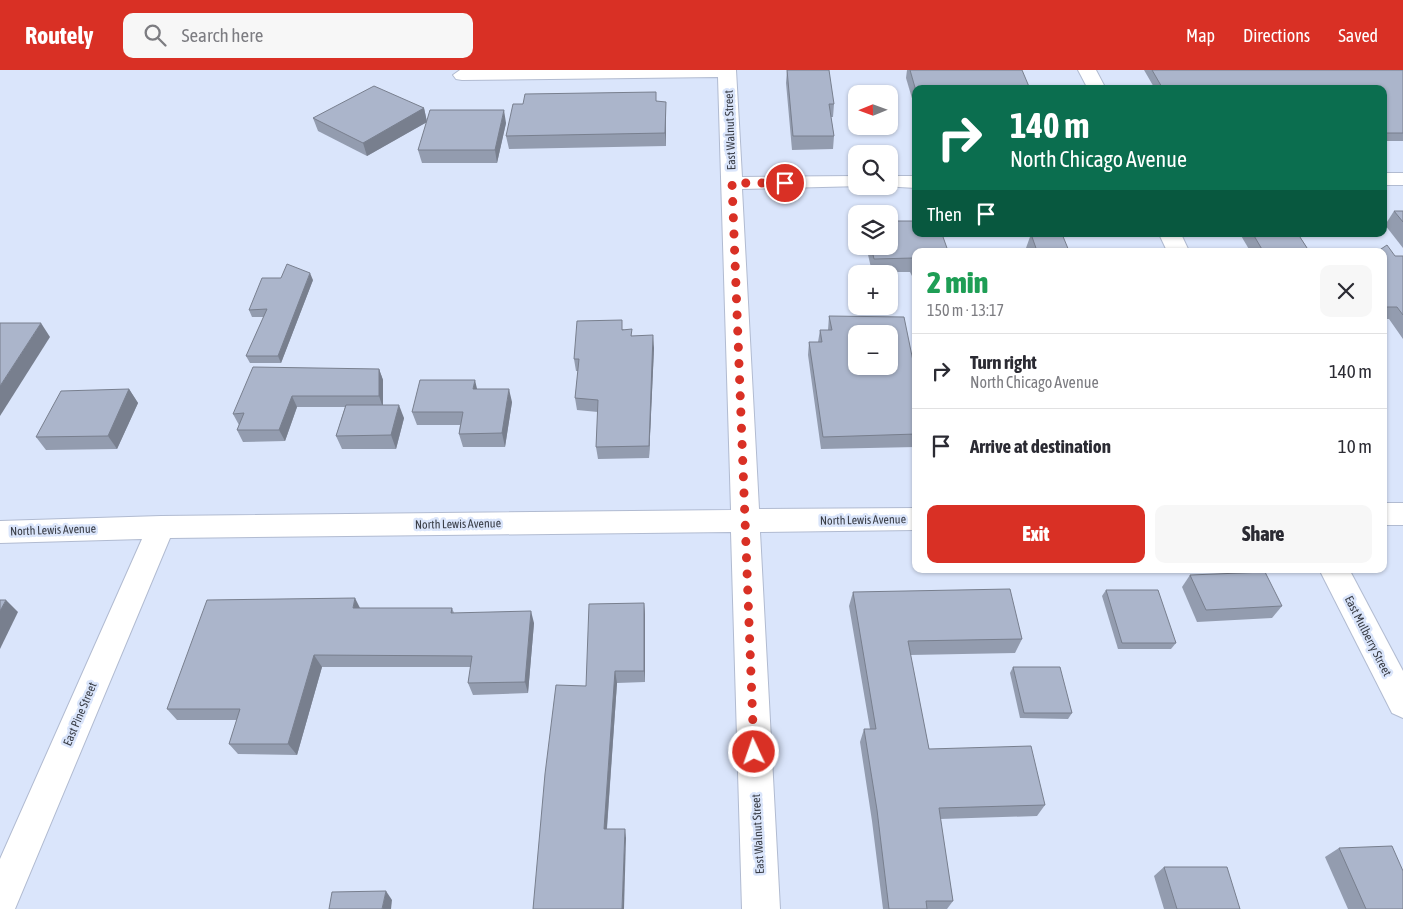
<!DOCTYPE html>
<html lang="en">
<head>
<meta charset="utf-8">
<style>
	body { margin:0; font-family:"Asap Condensed",sans-serif; background:#f7f7f7; color:#2b2b33; height:100vh; display:flex; flex-direction:column; font-size:19px; white-space:nowrap }
	* { box-sizing:border-box; margin:0 }
	p { font-size:16px; color:#7c7c81 }
	.icon { flex:none; width:28px; height:28px; fill:none; stroke:currentColor; stroke-width:2; stroke-linecap:round; stroke-linejoin:round }
	.map { position:relative; flex:1; overflow:hidden }
	.drawer { position:absolute; left:912px; top:178px; width:475px; height:325px; display:flex; flex-direction:column; background:#fff; border-radius:10px; box-shadow:0 1px 4px #0004 }
	.drawer>* { flex:none }
	.hud { position:absolute; left:912px; top:15px; width:475px; height:152px; border-radius:10px; box-shadow:0 1px 4px #0004; background:#0b6e4f; color:#fff; overflow:hidden }
	.needle { width:32px; rotate:269deg }
	.tools { position:absolute; left:848px; top:15px; display:grid; gap:10px }
	.tools a { display:grid; place-items:center; width:50px; height:50px; border-radius:10px; background:#fff; box-shadow:0 1px 4px #0004; font-size:25px }
	.pin { position:absolute; display:grid; place-items:center; width:42px; height:42px; color:#fff; margin:-21px; border:2px solid #fff; border-radius:50%; box-shadow:0 1px 5px #0007 }
	.me { position:absolute; width:55px; margin:-28px; rotate:357deg; stroke-linejoin:round; filter:drop-shadow(0 0 4px #0008) }
	.turn { display:flex; align-items:center; gap:18px; height:105px; padding:0 15px; font-size:22px }
	.turn .icon { width:65px; height:65px; stroke-width:2.5 }
	.turn b { display:block; font-size:35px; line-height:42px }
	.then { display:flex; align-items:center; height:48px; padding:0 15px; background:#0003; gap:10px; font-size:19px }
	.round { display:grid; place-items:center; flex:none; width:52px; height:52px; border-radius:10px; background:#f7f7f7 }
	.summary { display:flex; align-items:center; justify-content:space-between; height:85px; padding:0 15px }
	h1 { font-size:30px; font-weight:800; line-height:38px; color:#1e9e55 }
	.action { display:flex; gap:10px; margin-top:auto; padding:10px 15px }
	.action a { flex:1; height:58px; border-radius:10px; background:#d93025; color:#fff; font-size:20px; font-weight:800; line-height:58px; text-align:center }
	.action a+a { background:#f7f7f7; color:#2b2b33 }
	ul { padding:0; list-style:none }
	li { display:flex; align-items:center; gap:15px; height:75px; padding:0 15px; border-top:1px solid #e1e1e2 }
	li div { flex:1 }
	li b { display:block; font-size:19px }
	li em { font-style:normal }
	header { display:flex; align-items:center; gap:30px; box-sizing:border-box; height:70px; padding:0 25px; background:#d93025; color:#fff }
	header strong { font-size:24px }
	nav { display:flex; gap:28px; margin-inline-start:auto; font-size:18px }
	.search { width:350px; height:45px; background:#f7f7f7; display:flex; align-items:center; gap:12px; box-sizing:border-box; padding:0 18px; border-radius:10px; color:#7c7c81; font-size:19px }
	.map>svg:first-child { display:block }
</style>
</head>
<body>
<header>
<strong>Routely</strong>
<div class="search"><svg class="icon" aria-label="search" viewBox="0 0 24 24"><circle cx="10" cy="10" r="6"/><path d="M15 15l6 6"/></svg>Search here</div>
<nav><a>Map</a><a>Directions</a><a>Saved</a></nav>
</header>
<div class="map">
<svg width="1403" height="839" viewBox="0 0 1403 839">
	<rect width="100%" height="100%" fill="#dae5fb"/>
	<g fill="none" stroke-linecap="round" stroke-linejoin="round">
		<g stroke="#b1bbd1" stroke-width="2">
			<g id="minor">
				<polygon points="460,0 736,0 742,107 856,106 856,116 863,116 742,119 759,439 916,438 916,460 760,462 780,839 742,839 731,462 170,468 15,839 0,839 0,789 142,469 0,473 0,451 161,446 731,440 718,7 462,10 456,9 453,5"/>
				<polygon points="1078,0 1096,0 1106,19 1088,19"/>
				<rect x="1384" y="103" width="19" height="12"/>
				<polygon points="889,106 916,106 916,118 882,116 889,116"/>
				<polygon points="1159,164 1181,164 1189,181 1167,181"/>
				<rect x="1384" y="433" width="19" height="22"/>
				<polygon points="1319,499 1349,499 1403,601 1403,648 1392,643"/>
			</g>
		</g>
		<use href="#minor" fill="#fff" fill-rule="evenodd"/>
	</g>
	<g fill="#939caf">
		<polygon points="787,0 834,34 833,47 831,47 834,66 833,79 792,80 786,13"/>
		<polygon points="907,0 910,0 916,19 916,42 906,8"/>
		<polygon points="1144,0 1403,0 1403,71 1384,71 1384,19 1155,19"/>
		<polygon points="656,22 656,31 666,45 666,76 509,79 506,66 523,34"/>
		<polygon points="424,38 427,52 367,86 318,61 313,48"/>
		<polygon points="506,53 497,93 422,93 418,80"/>
		<polygon points="1394,141 1403,141 1403,178 1385,155"/>
		<polygon points="1031,164 1069,181 1027,181 1026,178"/>
		<polygon points="1240,164 1298,164 1309,181 1250,181"/>
		<polygon points="866,176 889,176 916,181 916,206 912,206 910,202 872,202"/>
		<polygon points="1384,181 1395,186 1403,186 1403,269 1389,249 1384,249"/>
		<polygon points="313,210 281,293 250,293 246,286 264,247 252,247 249,240"/>
		<polygon points="829,246 913,291 916,291 916,377 821,379 808,285 809,272 818,272 820,260 828,260"/>
		<polygon points="623,259 632,266 654,278 649,388 598,389 596,377 598,342 577,340 575,328 578,301 576,301 574,289"/>
		<polygon points="379,299 383,310 383,335 404,348 396,379 342,379 336,366 345,337 297,337 285,371 243,372 237,360 239,355 233,344"/>
		<polygon points="129,319 138,333 117,379 46,380 36,367"/>
		<polygon points="477,319 512,332 505,377 463,377 459,364 460,355 417,355 412,342"/>
		<polygon points="1190,505 1282,536 1272,548 1197,552 1182,517"/>
		<polygon points="1106,520 1176,573 1171,579 1118,579 1102,526"/>
		<polygon points="853,522 1022,569 1015,583 910,585 929,679 1045,735 1037,746 940,749 953,831 947,839 883,839 872,751 860,672 864,659 870,659 849,536"/>
		<polygon points="644,533 645,545 645,612 617,613 607,759 626,768 533,839 586,616"/>
		<polygon points="360,538 452,538 454,543 534,553 528,623 473,625 468,613 471,597 322,597 297,685 238,684 229,674 237,650 177,650 167,639"/>
		<polygon points="1013,597 1072,643 1068,649 1020,648 1010,603"/>
		<polygon points="1339,778 1403,839 1348,839 1325,787"/>
		<polygon points="1164,797 1240,839 1164,839 1154,806"/>
	</g>
	<g fill="#787f8e">
		<polygon points="666,32 666,76 665,63"/>
		<polygon points="424,38 427,52 367,86 363,73"/>
		<polygon points="504,40 506,53 497,93 495,80"/>
		<polygon points="310,203 313,210 281,293 278,286"/>
		<polygon points="41,253 50,267 0,346 0,316"/>
		<polygon points="653,265 654,278 649,388 649,376"/>
		<polygon points="379,299 383,310 383,338 379,326"/>
		<polygon points="475,310 478,323 473,319"/>
		<polygon points="129,319 138,333 117,379 108,366"/>
		<polygon points="509,319 512,332 505,377 502,363"/>
		<polygon points="292,326 297,337 285,371 279,360"/>
		<polygon points="399,335 404,348 396,379 391,365"/>
		<polygon points="355,528 361,540 353,538"/>
		<polygon points="6,530 18,542 0,579 0,541"/>
		<polygon points="644,533 645,545 645,612 644,601"/>
		<polygon points="531,541 534,553 528,623 525,612"/>
		<polygon points="314,585 322,597 297,685 288,674"/>
		<polygon points="615,601 617,613 606,769 604,759"/>
		<polygon points="625,759 626,768 624,839 622,839"/>
		<polygon points="386,821 392,830 391,839 382,839"/>
	</g>
	<g fill="#abb5cb" stroke="#787f8e" fill-rule="evenodd">
		<polygon points="787,0 829,0 834,34 829,34 834,66 793,66"/>
		<polygon points="910,0 1022,0 1030,19 916,19 916,21"/>
		<polygon points="1152,0 1403,0 1403,63 1384,63 1384,19 1163,19"/>
		<polygon points="374,16 424,38 363,73 313,48"/>
		<polygon points="656,22 656,31 666,32 665,63 506,66 513,34 523,34 525,24"/>
		<polygon points="430,40 504,40 495,80 418,80"/>
		<polygon points="1394,141 1403,141 1403,152"/>
		<polygon points="889,151 916,151 916,164 942,164 948,181 916,181 916,192 914,193 913,188 874,189 871,176 889,176"/>
		<polygon points="1031,164 1062,164 1069,181 1037,181"/>
		<polygon points="1253,164 1298,164 1309,181 1263,181"/>
		<polygon points="1387,175 1395,186 1403,186 1403,245 1397,237 1384,237 1384,181 1378,181"/>
		<polygon points="287,194 310,203 278,286 246,286 267,239 249,240 262,208 281,208"/>
		<path d="M829,246l75,1 9,44h3v73l-93,3 -14,-95h13l-2,-12h12zM856,264h33v32h-33z"/>
		<polygon points="622,250 622,260 632,259 631,266 653,265 649,376 596,377 598,330 575,328 579,289 574,289 577,251"/>
		<polygon points="0,253 41,253 0,316"/>
		<polygon points="253,297 379,299 379,326 292,326 279,360 237,360 244,343 233,344"/>
		<polygon points="420,310 475,310 473,319 509,319 502,363 459,364 463,342 412,342"/>
		<polygon points="129,319 108,366 36,367 61,321"/>
		<polygon points="346,335 399,335 391,365 336,366"/>
		<polygon points="1265,502 1282,536 1206,540 1190,505"/>
		<polygon points="1010,519 1022,569 908,571 929,679 1031,676 1045,735 939,738 953,831 926,831 927,839 889,839 877,740 864,659 876,659 853,522"/>
		<polygon points="1106,520 1158,520 1176,573 1122,573"/>
		<polygon points="355,528 353,538 452,538 451,543 531,541 525,612 468,613 472,586 314,585 288,674 229,674 240,639 167,639 207,530"/>
		<polygon points="0,530 6,530 0,541"/>
		<polygon points="644,533 644,601 615,601 604,759 625,759 622,839 533,839 545,704 556,615 586,616 589,534"/>
		<polygon points="1013,597 1060,597 1072,643 1024,643"/>
		<polygon points="1392,776 1403,801 1403,839 1366,839 1339,778"/>
		<polygon points="1164,797 1227,797 1240,839 1177,839"/>
		<polygon points="386,821 382,839 329,839 332,822"/>
	</g>
	<g fill="none" stroke-linecap="round" stroke-linejoin="round">
		<polyline stroke="#d93025" stroke-width="9" stroke-dasharray="0 16.2" points="754,682 732,113 785,113"/>
	</g>
	<g text-anchor="middle" stroke-width="5" stroke-linejoin="round" paint-order="stroke">
		<g font-size="12" fill="#393d46" stroke="#dae5fb">
			<text transform="translate(730 60) rotate(-92)" y="4">East Walnut Street</text>
			<text transform="translate(863 450) rotate(-1)" y="4">North Lewis Avenue</text>
			<text transform="translate(458 454) rotate(-1)" y="4">North Lewis Avenue</text>
			<text transform="translate(53 460) rotate(-2)" y="4">North Lewis Avenue</text>
			<text transform="translate(1368 566) rotate(63)" y="4">East Mulberry Street</text>
			<text transform="translate(80 644) rotate(-67)" y="4">East Pine Street</text>
			<text transform="translate(758 764) rotate(-93)" y="4">East Walnut Street</text>
		</g>
	</g>
</svg>
<div class="tools">
<a><svg class="needle" viewBox="-14 -14 28 28"><path d="M0-13l5 13h-10z" fill="#e53935"/><path d="M0 13l5-13h-10z" fill="#7c7c81"/></svg></a>
<a><svg class="icon" aria-label="search" viewBox="0 0 24 24"><circle cx="10" cy="10" r="6"/><path d="M15 15l6 6"/></svg></a>
<a><svg class="icon" aria-label="layers" viewBox="0 0 24 24"><path d="M12 4l9 5-9 5-9-5zM3 14l9 5 9-5"/></svg></a>
<a>+</a>
<a>−</a>
</div>
<div class="pin" style="left:785px;top:113px;background:#d93025"><svg class="icon" aria-label="arrive" viewBox="0 0 24 24"><path d="M6 21V4h12l-3 4 3 4H6"/></svg></div>
<svg class="me" style="left:754px;top:682px" viewBox="-20 -20 40 40"><circle r="17" fill="#d93025" stroke="#fff" stroke-width="3"/><path d="M0-11L8 9 0 5-8 9z" fill="#fff"/></svg>
<div class="hud">
<div class="turn"><svg class="icon" aria-label="right" viewBox="0 0 24 24"><path d="M7 20v-9h11M14 6l5 5-5 5"/></svg><div><b>140 m</b>North Chicago Avenue</div></div>
<div class="then">Then<svg class="icon" aria-label="arrive" viewBox="0 0 24 24"><path d="M6 21V4h12l-3 4 3 4H6"/></svg></div>
</div>
<section class="drawer">
<div class="summary"><div><h1>2 min</h1><p>150 m · 13:17</p></div><a class="round"><svg class="icon" aria-label="close" viewBox="0 0 24 24"><path d="M6 6l12 12M18 6L6 18"/></svg></a></div>
<ul>
<li><svg class="icon" aria-label="right" viewBox="0 0 24 24"><path d="M7 20v-9h11M14 6l5 5-5 5"/></svg><div><b>Turn right</b><p>North Chicago Avenue</p></div><em>140 m</em></li>
<li><svg class="icon" aria-label="arrive" viewBox="0 0 24 24"><path d="M6 21V4h12l-3 4 3 4H6"/></svg><div><b>Arrive at destination</b></div><em>10 m</em></li>
</ul>
<div class="action"><a>Exit</a><a>Share</a></div>
</section>
</div>
</body>
</html>
